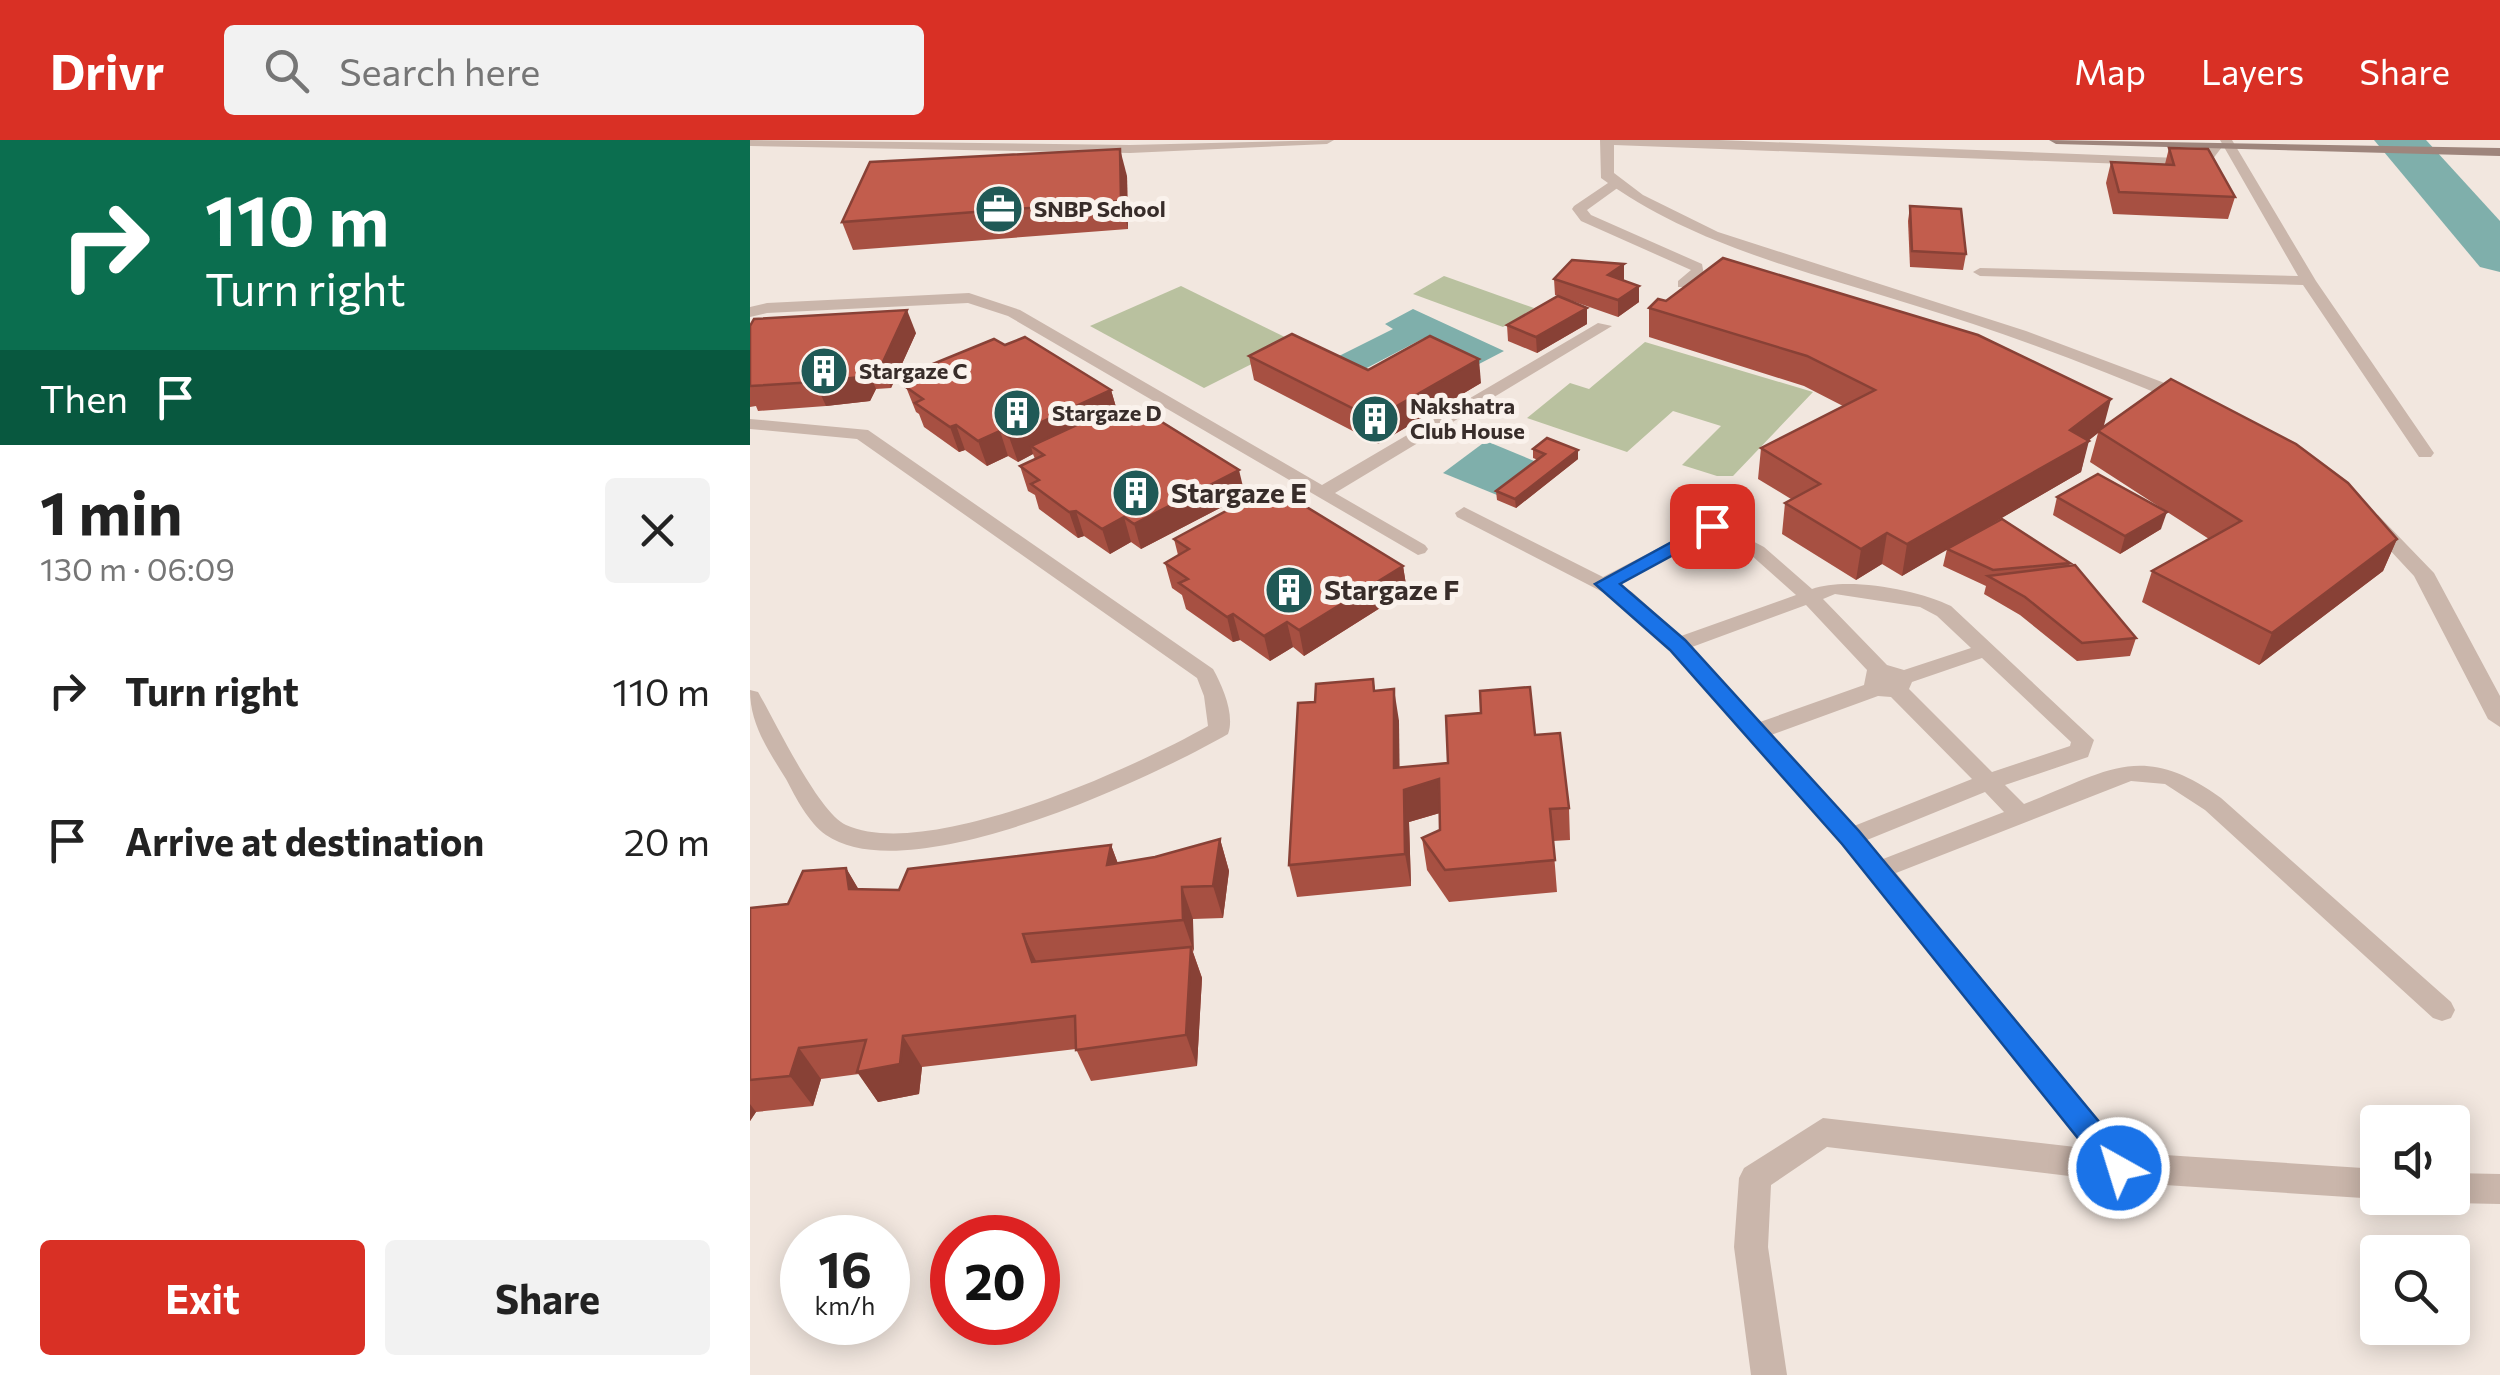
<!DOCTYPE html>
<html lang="en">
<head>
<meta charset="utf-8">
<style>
	body { margin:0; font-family:Commissioner,sans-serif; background:#f2f2f2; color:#222; height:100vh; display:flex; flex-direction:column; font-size:38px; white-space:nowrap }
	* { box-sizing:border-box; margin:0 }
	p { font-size:32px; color:#767676 }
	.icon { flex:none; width:55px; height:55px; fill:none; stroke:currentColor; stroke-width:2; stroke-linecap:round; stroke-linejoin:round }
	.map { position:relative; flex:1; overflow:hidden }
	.panel { display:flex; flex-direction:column; background:#fff; width:750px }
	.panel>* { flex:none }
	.banner { background:#0b6e4f; color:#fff; overflow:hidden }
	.buttons { position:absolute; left:1610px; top:965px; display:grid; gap:20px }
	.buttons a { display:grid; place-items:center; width:110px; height:110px; border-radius:10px; background:#fff; box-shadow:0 5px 25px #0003; font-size:50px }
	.speed { position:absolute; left:30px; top:1075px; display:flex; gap:20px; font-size:50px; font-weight:700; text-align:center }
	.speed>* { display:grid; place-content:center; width:130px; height:130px; border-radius:50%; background:#fff; box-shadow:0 5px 25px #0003; line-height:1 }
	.speed small { font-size:25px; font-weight:400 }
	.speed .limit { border:15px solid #d22; background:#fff; color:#111 }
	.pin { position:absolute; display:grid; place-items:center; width:85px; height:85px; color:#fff; margin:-42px; border-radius:20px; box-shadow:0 5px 15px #0006 }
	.me { position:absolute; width:110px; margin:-55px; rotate:321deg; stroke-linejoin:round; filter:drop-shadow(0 0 8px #0008) }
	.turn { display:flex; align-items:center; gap:35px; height:210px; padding:0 40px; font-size:45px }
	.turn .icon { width:130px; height:130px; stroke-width:2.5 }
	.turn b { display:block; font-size:70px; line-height:85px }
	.then { display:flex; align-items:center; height:95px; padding:0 40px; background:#0003; gap:20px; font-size:38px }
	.round { display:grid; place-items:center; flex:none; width:105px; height:105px; border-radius:10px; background:#f2f2f2 }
	.summary { display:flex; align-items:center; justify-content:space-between; height:170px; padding:0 40px }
	h1 { font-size:60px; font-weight:700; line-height:75px }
	.action { display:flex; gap:20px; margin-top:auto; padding:20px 40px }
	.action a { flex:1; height:115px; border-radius:10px; background:#d93025; color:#fff; font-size:40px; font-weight:700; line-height:115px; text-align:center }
	.action a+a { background:#f2f2f2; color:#222 }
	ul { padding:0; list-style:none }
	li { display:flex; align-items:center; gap:30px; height:150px; padding:0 40px }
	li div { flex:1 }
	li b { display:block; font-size:38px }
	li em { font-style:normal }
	header { display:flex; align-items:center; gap:60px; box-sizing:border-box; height:140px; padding:0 50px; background:#d93025; color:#fff }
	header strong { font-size:48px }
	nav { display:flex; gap:55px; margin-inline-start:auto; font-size:35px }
	.search { width:700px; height:90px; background:#f2f2f2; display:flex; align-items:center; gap:25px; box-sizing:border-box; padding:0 35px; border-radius:10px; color:#767676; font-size:38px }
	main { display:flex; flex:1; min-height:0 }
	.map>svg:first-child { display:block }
</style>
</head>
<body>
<header>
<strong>Drivr</strong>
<div class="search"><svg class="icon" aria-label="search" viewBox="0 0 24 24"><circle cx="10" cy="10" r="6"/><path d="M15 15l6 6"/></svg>Search here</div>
<nav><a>Map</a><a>Layers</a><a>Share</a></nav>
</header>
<main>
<section class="panel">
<div class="banner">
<div class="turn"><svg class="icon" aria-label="right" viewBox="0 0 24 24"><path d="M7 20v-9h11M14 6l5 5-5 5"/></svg><div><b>110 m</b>Turn right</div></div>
<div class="then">Then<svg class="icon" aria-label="arrive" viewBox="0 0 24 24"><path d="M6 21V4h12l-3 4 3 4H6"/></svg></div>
</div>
<div class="summary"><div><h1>1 min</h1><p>130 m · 06:09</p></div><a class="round"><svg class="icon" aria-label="close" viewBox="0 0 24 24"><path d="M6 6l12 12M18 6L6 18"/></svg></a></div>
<ul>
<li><svg class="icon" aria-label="right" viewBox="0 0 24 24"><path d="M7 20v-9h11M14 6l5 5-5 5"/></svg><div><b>Turn right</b></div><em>110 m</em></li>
<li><svg class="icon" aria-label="arrive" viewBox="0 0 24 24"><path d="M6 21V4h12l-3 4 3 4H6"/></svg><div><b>Arrive at destination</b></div><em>20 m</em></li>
</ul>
<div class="action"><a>Exit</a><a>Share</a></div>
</section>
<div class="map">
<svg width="1750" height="1235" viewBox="0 0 1750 1235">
	<rect width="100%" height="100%" fill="#f2e7df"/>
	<g fill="#b9c19f">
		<polygon points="694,136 784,168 753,187 663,154"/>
		<polygon points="431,146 545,202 454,248 340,186"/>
		<polygon points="895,202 1063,252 983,336 967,336 932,325 971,286 923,271 877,312 777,278 820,243 839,249"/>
	</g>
	<g fill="#7fafab">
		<polygon points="663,169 754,211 729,224 674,198 611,231 585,218 643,189 635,184"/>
		<polygon points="736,301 789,323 747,355 693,333"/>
	</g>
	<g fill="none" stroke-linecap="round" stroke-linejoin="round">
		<polygon fill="#7fafab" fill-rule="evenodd" points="1624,0 1676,0 1750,81 1750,132 1730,127"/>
		<g fill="#cab6ab" fill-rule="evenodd">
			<polygon points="1470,0 1482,0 1566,141 1684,313 1681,317 1669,317 1553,145 1230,136 1223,132 1230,128 1548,136"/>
			<polygon points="861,41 873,44 837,70 841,75 952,124 954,135 938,147 928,147 928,141 941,130 831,81 822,69 824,66"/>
			<polygon points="219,153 270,170 572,345 848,183 862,186 585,353 675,405 678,409 675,413 668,415 258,176 218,163 17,173 0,177 0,167 17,163"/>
			<path d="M0,279l118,11 345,239c10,18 22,46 15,65 -78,45 -320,158 -402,101 -18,-13 -30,-37 -40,-56 -18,-29 -36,-55 -36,-89l8,2c17,29 60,120 88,133 82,37 288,-57 362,-99l-4,-30 -7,-18 -340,-239 -107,-10z"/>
			<path d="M714,367l139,70 109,-57 52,27 48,42c35,-13 107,1 139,17l143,134 -6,17 -83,28 19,19c83,-32 116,-64 197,-6l230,204 4,8 -4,8 -9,3 -9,-3 -228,-208 -40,-26 -34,-3 -235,92 233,285 4,9 -4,9 -10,4 -10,-4 -239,-299 -199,-227 -53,-50 -161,-83 -2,-4zM963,393l38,22 45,40 -115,41 -49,-44 -13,-7zM1085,454l85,13 17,9 34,32 -67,22 -17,-5 -64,-66zM1056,465l61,65 -3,15 -104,37 -68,-75zM1232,518l89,84 -1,4 -78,26 -83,-83 3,-7zM1128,556l13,1 81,82 -118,47 -83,-91zM1235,652l19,20 -121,47 -16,-19z"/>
		</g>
		<g fill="#cab6ab" fill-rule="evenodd">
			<polygon points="0,0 380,5 584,0 577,4 380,13 0,6"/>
			<path d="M850,0h119l459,18 22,-1 10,-13h10l2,3 -13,17 -31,2 -564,-21v28l29,22 75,37 308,99 136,51 36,18 -2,4h-14c-89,-38 -179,-72 -272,-100 -108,-34 -217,-59 -309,-126z"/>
			<polygon points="1621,373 1628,375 1684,433 1750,556 1750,587 1738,579 1664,436 1611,379"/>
			<polygon points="1073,978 1369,1012 1628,1029 1628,1058 1631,1058 1628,1059 1369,1042 1077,1007 1021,1045 1018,1107 1037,1235 1001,1235 984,1107 989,1038 994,1028"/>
			<polygon points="1702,1033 1750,1034 1750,1064 1702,1063 1691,1059 1702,1058"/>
		</g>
		<polygon fill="#9e857c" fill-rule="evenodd" points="1299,0 1750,8 1750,16 1306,4"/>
	</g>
	<g fill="#a75042">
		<polygon points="1419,8 1485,57 1478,79 1363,74 1356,43 1361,22 1415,24"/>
		<polygon points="377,36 378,89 103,110 92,82"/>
		<polygon points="1160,66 1216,114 1213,130 1160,127 1158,81"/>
		<polygon points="804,139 874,140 889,146 889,162 868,177 805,155"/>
		<polygon points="899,168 1353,288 1647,399 1633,431 1509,525 1392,462 1402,431 1459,399 1340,322 1348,293 1338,301 1331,332 1218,397 1320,423 1319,426 1386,498 1380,516 1327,521 1270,475 1234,454 1236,446 1193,426 1197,409 1152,436 1132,424 1106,440 1032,394 1035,363 1041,359 1008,339 1011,308 1093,266 1054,246 899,197"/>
		<polygon points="837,184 787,213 758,201 757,185"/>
		<polygon points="0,186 166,193 141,248 126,249 120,261 76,266 8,271 6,266 0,267"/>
		<polygon points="255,205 361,250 368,274 366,275 495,355 391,409 381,402 360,414 334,396 328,398 289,369 285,355 278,351 270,326 285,319 283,314 268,322 258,316 237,326 215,310 209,312 174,287 169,274 166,272 156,247 172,241 168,230"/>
		<polygon points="499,216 618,230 731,243 628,304 504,240"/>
		<polygon points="783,309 828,310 828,319 766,368 747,360 746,351 788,320 783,318"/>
		<polygon points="1307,357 1411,389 1370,414 1303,375"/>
		<polygon points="516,366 653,426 657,451 554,516 543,507 520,521 490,500 483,502 436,469 432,455 422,448 415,423 428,415 424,399"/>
		<polygon points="623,539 625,550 649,581 649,627 698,623 785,595 819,668 820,700 803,701 807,752 699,762 677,730 672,698 690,690 690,673 659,682 661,746 547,757 539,725 565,562"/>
		<polygon points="470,699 479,731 473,778 443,779 443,812 452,838 447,926 341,941 326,909 172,927 169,954 128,962 109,934 71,939 63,966 6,972 0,981 0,768 38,764 96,728 108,749 149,750 361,705 368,724 405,717"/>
	</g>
	<g fill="#884136">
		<polygon points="370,9 377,36 378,89 371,61"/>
		<polygon points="874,124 874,140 858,135"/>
		<polygon points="889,146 889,162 868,177 868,160"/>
		<polygon points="837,168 837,184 787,213 786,197"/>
		<polygon points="157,170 166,193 141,248 132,224"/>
		<polygon points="729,219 731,243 628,304 624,279"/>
		<polygon points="116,225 126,249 120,261 76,266 65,242"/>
		<polygon points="361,250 368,274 289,312 281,306 283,314 268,322 259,297"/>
		<polygon points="1361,259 1353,289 1334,304 1339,301 1331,332 1152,436 1157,404 1320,290"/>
		<polygon points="206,285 215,310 209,312 200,287"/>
		<polygon points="250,291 258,316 237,326 228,301"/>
		<polygon points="828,310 828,319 766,368 765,359"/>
		<polygon points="489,330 495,355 391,409 384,384"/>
		<polygon points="326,371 334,396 328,398 319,372"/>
		<polygon points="1417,372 1411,389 1370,414 1375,396"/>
		<polygon points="374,377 381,402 360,414 352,389"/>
		<polygon points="1137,393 1132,424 1106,440 1111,409"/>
		<polygon points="1647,399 1633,431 1509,525 1522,493"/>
		<polygon points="653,426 657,451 554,516 549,490"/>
		<polygon points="483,474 490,500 483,502 477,477"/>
		<polygon points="537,482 543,507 520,521 514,496"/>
		<polygon points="644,549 649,581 650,660 644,628"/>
		<polygon points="689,639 693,672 659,682 661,746 655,714 654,650"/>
		<polygon points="470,699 479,731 473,778 463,746"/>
		<polygon points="361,705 373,737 357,725"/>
		<polygon points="96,728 115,760 99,749"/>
		<polygon points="432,747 443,779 444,812 433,780"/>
		<polygon points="273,794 288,825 282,822"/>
		<polygon points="441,807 452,838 447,926 436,895"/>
		<polygon points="153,896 172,927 169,954 128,962 107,932"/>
		<polygon points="49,908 71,939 63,966 40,936"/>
		<polygon points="0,964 6,972 0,981"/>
	</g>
	<g fill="#c25d4d" stroke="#884136" stroke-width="2.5">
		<polygon points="1419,8 1458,9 1485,57 1369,52 1361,22 1424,25"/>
		<polygon points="370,9 371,61 92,82 120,22"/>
		<polygon points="1160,66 1211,69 1216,114 1162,111"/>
		<polygon points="973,118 1228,195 1361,259 1320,290 1339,301 1157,404 1137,393 1111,409 1035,363 1070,344 1011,308 1125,250 1057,216 899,168 908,159 916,161"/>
		<polygon points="822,120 874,124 858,135 889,146 868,160 804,139"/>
		<polygon points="808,156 837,168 786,197 757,185"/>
		<polygon points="157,170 132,224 116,225 110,237 65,242 0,246 0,186 4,179"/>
		<polygon points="542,194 618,230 680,196 729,219 624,279 499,216"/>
		<polygon points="275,197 361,250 259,297 250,291 228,301 206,285 200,287 165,263 173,259 156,247 180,238 168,230 244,199 255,205"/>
		<polygon points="1421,239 1546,304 1598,343 1647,399 1522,493 1402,431 1491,381 1348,291"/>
		<polygon points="391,269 489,330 384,384 374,377 352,389 326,371 319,372 281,344 289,340 270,326 294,315 281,306 359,270 371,278"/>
		<polygon points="797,298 828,310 765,359 746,351 795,314 783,309"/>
		<polygon points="1348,334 1417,372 1375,396 1307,357"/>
		<polygon points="537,355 653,426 549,490 537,482 514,496 483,474 477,477 429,443 438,439 415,423 439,409 424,399 502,357 516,366"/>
		<polygon points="1252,379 1320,423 1243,430 1197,409"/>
		<polygon points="1325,425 1386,498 1332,503 1275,457 1238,436"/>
		<polygon points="623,539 624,551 644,549 644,628 698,623 696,576 731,573 730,551 780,547 785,595 810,593 819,668 800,669 805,720 695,730 672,698 690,690 689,639 654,650 655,714 539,725 548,563 565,562 566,544"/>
		<polygon points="470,699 463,746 432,747 433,780 273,794 282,822 441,807 436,895 326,910 325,876 153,896 150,924 107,932 116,900 49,908 40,936 0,940 0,768 38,764 53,731 96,728 99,749 149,750 158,729 361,705 357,725 405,717"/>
	</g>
	<polygon fill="#1a73e8" stroke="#114b97" stroke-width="2.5" points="962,380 972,386 969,390 870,444 935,500 1109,691 1379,1018 1384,1028 1379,1037 1369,1041 1359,1037 1092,704 920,510 845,444"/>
	<defs>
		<g id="office-disc" transform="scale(2.5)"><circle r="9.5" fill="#205956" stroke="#faf2ec"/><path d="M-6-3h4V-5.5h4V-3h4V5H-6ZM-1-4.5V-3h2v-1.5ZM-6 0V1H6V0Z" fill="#fff"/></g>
		<g id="building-disc" transform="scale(2.5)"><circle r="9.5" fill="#205956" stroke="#faf2ec"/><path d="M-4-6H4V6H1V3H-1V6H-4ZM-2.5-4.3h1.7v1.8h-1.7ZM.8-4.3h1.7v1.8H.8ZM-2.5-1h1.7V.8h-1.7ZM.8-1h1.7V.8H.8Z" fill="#fff"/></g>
	</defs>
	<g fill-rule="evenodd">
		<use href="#office-disc" x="249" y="69"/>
		<use href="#building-disc" x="74" y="231"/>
		<use href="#building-disc" x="267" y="273"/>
		<use href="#building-disc" x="625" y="279"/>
		<use href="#building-disc" x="386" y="353"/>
		<use href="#building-disc" x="539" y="450"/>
	</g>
	<g text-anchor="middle" stroke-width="10" stroke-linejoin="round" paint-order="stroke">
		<g font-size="22" font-weight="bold" fill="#382d2a" stroke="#faf2ec" text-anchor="start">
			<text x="284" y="77">SNBP School</text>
			<text x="109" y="239">Stargaze C</text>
			<text x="660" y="274">Nakshatra<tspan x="660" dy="25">Club House</tspan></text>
			<text x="302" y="281">Stargaze D</text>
		</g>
		<g font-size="28" font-weight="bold" fill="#382d2a" stroke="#faf2ec" text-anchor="start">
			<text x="421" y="363">Stargaze E</text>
			<text x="574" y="460">Stargaze F</text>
		</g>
	</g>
</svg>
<div class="buttons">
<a><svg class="icon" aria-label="sound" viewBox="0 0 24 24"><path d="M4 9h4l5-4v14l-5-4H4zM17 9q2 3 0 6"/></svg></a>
<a><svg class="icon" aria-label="search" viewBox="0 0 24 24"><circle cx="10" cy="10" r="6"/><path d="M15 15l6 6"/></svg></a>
</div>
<div class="speed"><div>16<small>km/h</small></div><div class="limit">20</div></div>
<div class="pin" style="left:962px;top:386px;background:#d93025"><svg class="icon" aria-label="arrive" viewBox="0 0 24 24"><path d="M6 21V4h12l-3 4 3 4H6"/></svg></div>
<svg class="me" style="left:1369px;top:1028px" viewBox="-20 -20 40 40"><circle r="17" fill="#1a73e8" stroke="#fff" stroke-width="3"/><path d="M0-11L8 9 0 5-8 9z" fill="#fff"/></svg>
</div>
</main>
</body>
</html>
